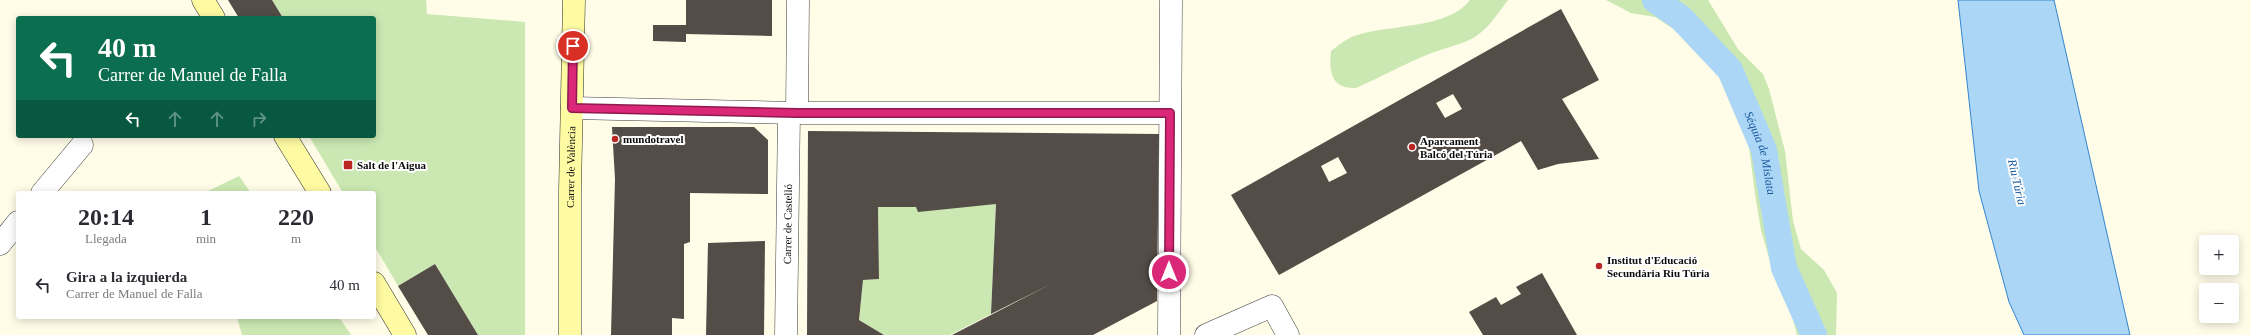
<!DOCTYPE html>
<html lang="es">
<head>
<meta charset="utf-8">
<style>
	body { margin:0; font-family:"Times New Roman",serif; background:#f2f2f3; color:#2b2b33; height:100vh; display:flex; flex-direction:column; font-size:15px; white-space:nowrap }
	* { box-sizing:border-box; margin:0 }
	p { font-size:13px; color:#7c7c81 }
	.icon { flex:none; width:22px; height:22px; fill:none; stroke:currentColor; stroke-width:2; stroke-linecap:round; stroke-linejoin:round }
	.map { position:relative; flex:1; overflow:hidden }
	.sheet { position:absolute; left:16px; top:191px; width:360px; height:128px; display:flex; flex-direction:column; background:#fff; border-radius:4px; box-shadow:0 2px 10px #0003 }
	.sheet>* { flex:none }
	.hud { position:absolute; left:16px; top:16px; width:360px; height:122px; border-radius:4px; box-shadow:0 2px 10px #0003; background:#0b6e4f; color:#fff; overflow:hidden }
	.fabs { position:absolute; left:2199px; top:235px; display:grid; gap:8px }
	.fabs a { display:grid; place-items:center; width:40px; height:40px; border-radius:4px; background:#fff; box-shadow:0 2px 10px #0003; font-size:20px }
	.pin { position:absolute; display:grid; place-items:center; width:34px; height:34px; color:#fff; margin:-17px; border:2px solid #fff; border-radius:50%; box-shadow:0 1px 4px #0007 }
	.me { position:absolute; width:44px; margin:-22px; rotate:0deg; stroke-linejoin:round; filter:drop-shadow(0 0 3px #0008) }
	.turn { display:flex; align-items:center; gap:14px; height:84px; padding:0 16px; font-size:18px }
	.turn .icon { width:52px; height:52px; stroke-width:2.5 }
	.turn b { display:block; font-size:28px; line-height:34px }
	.lanes { display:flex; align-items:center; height:38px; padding:0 16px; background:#0003; justify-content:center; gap:20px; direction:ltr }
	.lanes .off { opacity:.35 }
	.eta { display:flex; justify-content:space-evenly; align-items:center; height:68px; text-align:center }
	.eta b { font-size:24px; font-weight:700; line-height:28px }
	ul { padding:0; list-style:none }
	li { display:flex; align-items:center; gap:12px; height:52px; padding:0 16px }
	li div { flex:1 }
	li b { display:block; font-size:15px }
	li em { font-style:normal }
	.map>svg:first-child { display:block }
</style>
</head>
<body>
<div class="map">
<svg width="2251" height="335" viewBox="0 0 2251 335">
	<rect width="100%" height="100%" fill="#fffce8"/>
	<g fill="#cbe8b2">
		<polygon points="272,0 426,0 427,14 525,22 525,335 478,335 435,264 398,286 374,245 374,193 343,193 309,136 374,136 374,18 283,18"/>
		<path d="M1470,0h38c-10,13 -19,28 -33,37 -14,8 -31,11 -46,17 -25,10 -48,23 -73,34 -25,1 -27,-16 -25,-37 7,-5 15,-12 23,-15 33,-12 93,-6 116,-36z"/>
		<polygon points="1606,0 1708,0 1738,49 1763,74 1769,89 1785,151 1793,221 1801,249 1824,270 1837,293 1836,335 1797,335 1787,296 1769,258 1761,230 1755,194 1749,147 1724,87 1712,63 1672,28 1655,17 1631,13"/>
		<polygon points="239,176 251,193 204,193"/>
		<polygon points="996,204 991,314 950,335 884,335 859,320 863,280 879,279 878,207"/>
		<polygon points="237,317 339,317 351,335 242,335"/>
	</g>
	<polygon fill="#acd6f6" stroke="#3385ce" points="1958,0 2054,0 2130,335 2024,335 2009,302 1979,191"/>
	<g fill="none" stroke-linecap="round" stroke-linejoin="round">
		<path stroke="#acd6f6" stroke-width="26" id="s1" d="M1655,0l26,18 49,52 34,80 20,118 30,67"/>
	</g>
	<g fill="#534c47" fill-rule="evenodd">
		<polygon points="228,0 272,0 283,18 239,18"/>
		<polygon points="686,0 772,0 772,36 686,34 686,42 653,41 653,25 686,25"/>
		<path d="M1561,9l38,71 -37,19 37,60 -41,5 -20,6 -17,-29 -242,134 -48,-80zM1453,94l9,15 -17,9 -9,-15zM1338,157l9,16 -18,9 -8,-16z"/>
		<polygon points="612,127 754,127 768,140 768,194 690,193 690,242 684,244 684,319 672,318 672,335 611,335 615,179"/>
		<polygon points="808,131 1159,134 1157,301 1093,335 952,335 1053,283 991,314 996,204 918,212 916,207 878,207 879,279 863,280 859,320 884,335 807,335"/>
		<polygon points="765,241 764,335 706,335 708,243"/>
		<polygon points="435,264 478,335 428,335 398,286"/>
		<polygon points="1542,273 1577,335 1483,335 1469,312 1496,297 1501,305 1521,294 1516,287"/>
	</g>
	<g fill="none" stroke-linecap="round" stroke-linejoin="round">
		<g stroke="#3d3d3d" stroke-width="23">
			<g id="minor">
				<polyline points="572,108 797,113 1170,113"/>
				<polyline points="797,113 798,0"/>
				<polyline points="42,193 82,145"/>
				<polyline points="0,244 18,222"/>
				<path id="s2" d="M786,335l3,-222"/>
				<polyline points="1169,335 1171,0"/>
				<polyline points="1206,335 1272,306 1288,335"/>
			</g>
		</g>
		<g stroke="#2c2c2c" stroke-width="23">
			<g id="secondary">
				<polyline points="203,0 214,18"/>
				<polyline points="285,136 320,193"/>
				<polyline points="374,283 405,335"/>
				<path id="s3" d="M570,335v-145l4,-190"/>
			</g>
		</g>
		<use href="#minor" stroke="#fff" stroke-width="22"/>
		<use href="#secondary" stroke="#fffba3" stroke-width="22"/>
	</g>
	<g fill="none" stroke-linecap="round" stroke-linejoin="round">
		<g stroke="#8e194d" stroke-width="10">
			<polyline id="route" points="573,46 572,108 797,113 1170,113 1169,272"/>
		</g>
		<use href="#route" stroke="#db2777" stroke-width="7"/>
	</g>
	<g fill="#ba2622" stroke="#fff" stroke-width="1.5">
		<circle cx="615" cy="139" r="4"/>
		<circle cx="1412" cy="147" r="4"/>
		<rect x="343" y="160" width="10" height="10" rx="2"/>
		<circle cx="1599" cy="266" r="4"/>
	</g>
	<g text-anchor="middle" stroke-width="4" stroke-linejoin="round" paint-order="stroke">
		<g font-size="11" font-weight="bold" fill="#0a0a0a" stroke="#fff" text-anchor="start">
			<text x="623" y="143">mundotravel</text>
			<text x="1420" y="145">Aparcament<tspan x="1420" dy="13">Balcó del Túria</tspan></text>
			<text x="357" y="169">Salt de l'Aigua</text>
			<text x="1607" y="264">Institut d'Educació<tspan x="1607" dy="13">Secundària Riu Túria</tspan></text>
		</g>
		<g font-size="11" fill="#0a0a0a" stroke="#fff">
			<text dy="4" stroke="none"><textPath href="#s3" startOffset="168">Carrer de València</textPath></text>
			<text dy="4" stroke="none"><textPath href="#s2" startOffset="111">Carrer de Castelló</textPath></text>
		</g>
		<g font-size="12" font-style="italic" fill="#14579c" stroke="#fff">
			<text dy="4" stroke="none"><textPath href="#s1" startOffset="192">Séquia de Mislata</textPath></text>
			<text transform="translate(2017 182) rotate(77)" y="4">Riu Túria</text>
		</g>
	</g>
</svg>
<div class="fabs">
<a>+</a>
<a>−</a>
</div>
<div class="pin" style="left:573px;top:46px;background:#d93025"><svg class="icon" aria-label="arrive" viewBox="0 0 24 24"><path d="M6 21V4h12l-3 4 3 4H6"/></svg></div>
<svg class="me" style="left:1169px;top:272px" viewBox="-20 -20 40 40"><circle r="17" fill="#db2777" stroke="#fff" stroke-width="3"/><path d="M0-11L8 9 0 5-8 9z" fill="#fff"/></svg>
<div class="hud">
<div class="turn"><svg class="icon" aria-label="left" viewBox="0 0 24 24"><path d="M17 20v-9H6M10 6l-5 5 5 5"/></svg><div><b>40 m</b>Carrer de Manuel de Falla</div></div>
<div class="lanes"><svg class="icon" aria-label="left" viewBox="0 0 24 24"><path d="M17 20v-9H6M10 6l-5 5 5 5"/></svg><svg class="icon off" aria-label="ahead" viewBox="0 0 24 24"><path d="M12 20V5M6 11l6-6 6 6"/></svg><svg class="icon off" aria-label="ahead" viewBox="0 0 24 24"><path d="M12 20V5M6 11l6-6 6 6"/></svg><svg class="icon off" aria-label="right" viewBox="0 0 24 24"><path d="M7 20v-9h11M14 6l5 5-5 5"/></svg></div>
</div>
<section class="sheet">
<div class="eta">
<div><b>20:14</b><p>Llegada</p></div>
<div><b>1</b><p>min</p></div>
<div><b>220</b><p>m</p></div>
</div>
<ul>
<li><svg class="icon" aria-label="left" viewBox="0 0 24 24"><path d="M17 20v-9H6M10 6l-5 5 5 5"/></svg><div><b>Gira a la izquierda</b><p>Carrer de Manuel de Falla</p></div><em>40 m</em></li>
</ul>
</section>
</div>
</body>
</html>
